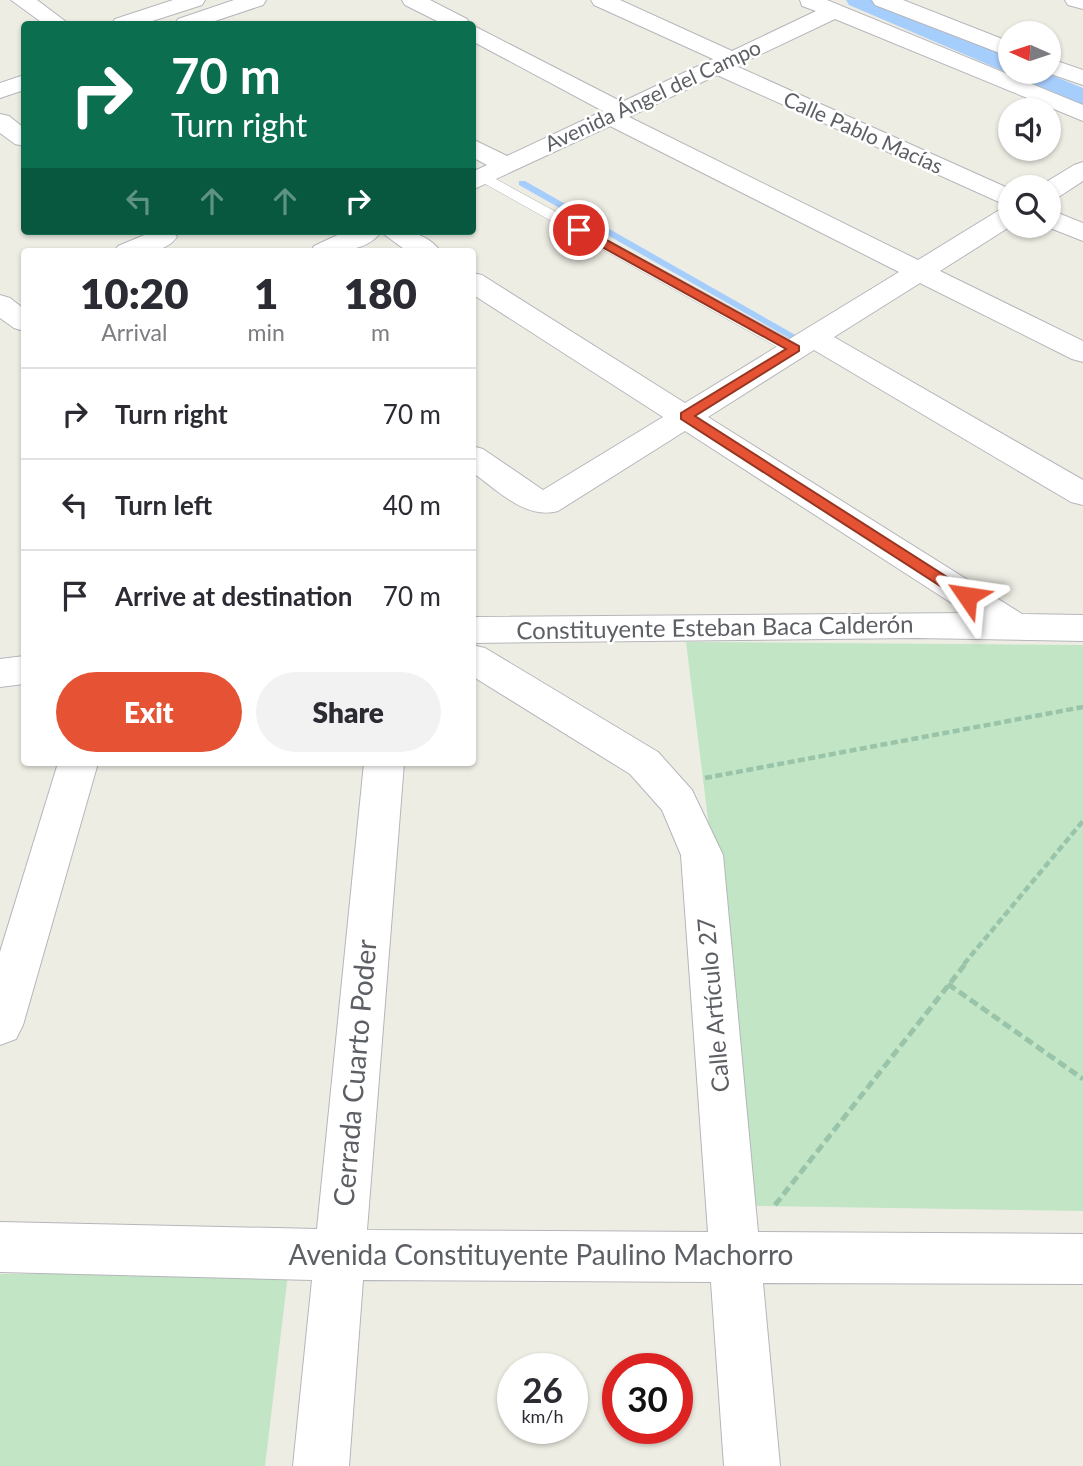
<!DOCTYPE html>
<html lang="en">
<head>
<meta charset="utf-8">
<style>
	body { margin:0; font-family:Lato,sans-serif; background:#f2f2f3; color:#2b2b33; height:100vh; display:flex; flex-direction:column; font-size:26px; white-space:nowrap }
	* { box-sizing:border-box; margin:0 }
	p { font-size:23px; color:#7c7c81 }
	.icon { flex:none; width:38px; height:38px; fill:none; stroke:currentColor; stroke-width:2; stroke-linecap:round; stroke-linejoin:round }
	.map { position:relative; flex:1; overflow:hidden }
	.side { position:absolute; left:21px; top:248px; width:455px; height:518px; display:flex; flex-direction:column; background:#fff; border-radius:7px; box-shadow:0 2px 5px #0004 }
	.side>* { flex:none }
	.banner { position:absolute; left:21px; top:21px; width:455px; height:214px; border-radius:7px; box-shadow:0 2px 5px #0004; background:#0b6e4f; color:#fff; overflow:hidden }
	.needle { width:46px; rotate:273deg }
	.buttons { position:absolute; left:998px; top:21px; display:grid; gap:14px }
	.buttons a { display:grid; place-items:center; width:63px; height:63px; border-radius:50%; background:#fff; box-shadow:0 2px 5px #0004; font-size:35px }
	.speed { position:absolute; left:497px; top:1353px; display:flex; gap:14px; font-size:35px; font-weight:700; text-align:center }
	.speed>* { display:grid; place-content:center; width:91px; height:91px; border-radius:50%; background:#fff; box-shadow:0 2px 5px #0004; line-height:1 }
	.speed small { font-size:18px; font-weight:400 }
	.speed .limit { border:10px solid #d22; background:#fff; color:#111 }
	.pin { position:absolute; display:grid; place-items:center; width:60px; height:60px; color:#fff; margin:-30px; border:4px solid #fff; border-radius:50%; box-shadow:0 2px 7px #0007 }
	.me { position:absolute; width:77px; margin:-38px; rotate:302deg; stroke-linejoin:round; filter:drop-shadow(0 0 5px #0008) }
	.turn { display:flex; align-items:center; gap:24px; height:147px; padding:0 35px; font-size:32px }
	.turn .icon { width:91px; height:91px; stroke-width:2.5 }
	.turn b { display:block; font-size:49px; line-height:60px }
	.lanes { display:flex; align-items:center; height:66px; padding:0 35px; background:#0003; justify-content:center; gap:35px; direction:ltr }
	.lanes .off { opacity:.35 }
	.eta { display:flex; justify-content:space-evenly; align-items:center; height:119px; text-align:center }
	.eta b { font-size:42px; font-weight:800; line-height:49px }
	.button { display:flex; gap:14px; margin-top:auto; padding:14px 35px }
	.button a { flex:1; height:80px; border-radius:42px; background:#e55334; color:#fff; font-size:28px; font-weight:800; line-height:80px; text-align:center }
	.button a+a { background:#f2f2f3; color:#2b2b33 }
	ul { padding:0; list-style:none }
	li { display:flex; align-items:center; gap:21px; height:91px; padding:0 35px; border-top:2px solid #e1e1e2 }
	li div { flex:1 }
	li b { display:block; font-size:26px }
	li em { font-style:normal }
	.map>svg:first-child { display:block }
</style>
</head>
<body>
<div class="map">
<svg width="1083" height="1466" viewBox="0 0 1083 1466">
	<rect width="100%" height="100%" fill="#eeede4"/>
	<g fill="#c1e5c5">
		<polygon points="686,642 1083,645 1083,1211 756,1206"/>
		<polygon points="0,1274 288,1274 265,1466 0,1466"/>
	</g>
	<g fill="none" stroke-linecap="round" stroke-linejoin="round">
		<polygon fill="#a6cefd" fill-rule="evenodd" points="519,181 525,181 813,345 811,347 805,347 519,185"/>
		<polygon fill="#a6cefd" fill-rule="evenodd" points="846,0 876,0 1010,57 1010,72 1044,72 1083,88 1083,105 849,5"/>
		<g stroke="#b5b6bb" stroke-width="1">
			<polygon id="service" points="483,172 800,345 803,349 800,353 788,353 478,180 475,177 478,174"/>
		</g>
		<g stroke="#b5b6bb" stroke-width="2">
			<g id="minor">
				<polygon points="11,0 37,0 69,24 44,24"/>
				<polygon points="173,0 205,0 202,5 143,24 112,24 115,19"/>
				<polygon points="234,0 266,0 263,5 206,24 175,24 178,19"/>
				<polygon points="402,0 430,0 467,19 470,24 443,24 405,5"/>
				<path d="M591,0h29l112,51 84,-40 -14,-5 -2,-6h27l256,105v16l-248,-102 -99,47 274,123v18l-293,-132 -88,42 289,143 83,-51 9,-2 1,19 -71,45 143,70v21l-11,-3 -152,-76 -86,54 249,143v25l-12,-3 -257,-152 -106,67 314,197 61,1v26l-167,-3 -444,5v-26l495,-4 -282,-182 -127,80c-32,9 -61,-21 -86,-39v-26l11,3 60,41 120,-73 -191,-123v-21l10,2 203,128 214,-131 -289,-146 -138,64v-18l15,-7 -15,-8v-18l35,17 96,-45 -131,-70v-16l150,77 91,-43 -119,-54z"/>
				<polygon points="872,0 903,0 1010,42 1010,57 875,5"/>
				<polygon points="1065,0 1083,0 1083,9 1068,5"/>
				<polygon points="1048,58 1083,70 1083,85 1045,72 1048,72"/>
				<polygon points="24,75 24,90 0,98 0,83"/>
				<polygon points="0,114 9,116 24,128 24,146 15,144 0,133"/>
				<polygon points="1083,162 1083,181 1057,198 1048,200 1048,187 1038,187 1074,165"/>
				<polygon points="1048,209 1083,223 1083,241 1045,226 1048,226"/>
				<path d="M154,231h19l4,6c-14,19 -42,15 -63,15l4,-6z"/>
				<path d="M346,231c32,0 74,-9 95,21h-33l-27,-20c-15,21 -48,20 -71,20l4,-6z"/>
				<polygon points="0,295 10,298 24,309 24,331 14,328 0,318"/>
				<polygon points="472,645 485,648 658,752 692,790 723,855 758,1232 1083,1234 1083,1284 763,1283 780,1466 724,1466 711,1282 363,1280 349,1466 293,1466 312,1280 0,1272 0,1222 317,1229 364,763 404,763 367,1230 708,1232 681,855 662,810 630,774 472,676"/>
				<polygon points="24,656 24,684 0,687 0,659"/>
				<polygon points="58,763 98,763 23,1025 16,1039 0,1045 0,952"/>
			</g>
		</g>
		<g stroke="#99c4aa" stroke-width="4.5" stroke-dasharray="7 3.5" stroke-linecap="butt">
			<polyline points="705,778 1083,707"/>
			<polyline points="964,964 1083,821"/>
		</g>
		<g stroke="#99c4aa" stroke-width="5" stroke-dasharray="9 4.5" stroke-linecap="butt">
			<polyline points="948,984 1083,1079"/>
			<polyline points="775,1205 966,963"/>
		</g>
		<use href="#service" fill="#fff" fill-rule="evenodd"/>
		<use href="#minor" fill="#fff" fill-rule="evenodd"/>
	</g>
	<polygon fill="#e55334" stroke="#953622" stroke-width="2" points="575,227 583,227 799,346 799,351 695,416 972,593 974,596 972,600 962,600 681,419 681,413 786,349 575,232"/>
	<g text-anchor="middle" stroke-width="5" stroke-linejoin="round" paint-order="stroke">
		<g font-size="21" fill="#5c5f64" stroke="#fff">
			<text transform="translate(653 96) rotate(-25)" y="7">Avenida Ángel del Campo</text>
			<text transform="translate(863 133) rotate(24)" y="7">Calle Pablo Macías</text>
		</g>
		<g font-size="24" fill="#5c5f64" stroke="#fff">
			<text transform="translate(715 628) rotate(-1)" y="8">Constituyente Esteban Baca Calderón</text>
			<text transform="translate(714 1005) rotate(-95)" y="8">Calle Artículo 27</text>
		</g>
		<g font-size="28" fill="#5c5f64" stroke="#fff">
			<text transform="translate(355 1073) rotate(-85)" y="10">Cerrada Cuarto Poder</text>
			<text x="541" y="1265">Avenida Constituyente Paulino Machorro</text>
		</g>
	</g>
</svg>
<div class="buttons">
<a><svg class="needle" viewBox="-14 -14 28 28"><path d="M0-13l5 13h-10z" fill="#e53935"/><path d="M0 13l5-13h-10z" fill="#7c7c81"/></svg></a>
<a><svg class="icon" aria-label="sound" viewBox="0 0 24 24"><path d="M4 9h4l5-4v14l-5-4H4zM17 9q2 3 0 6"/></svg></a>
<a><svg class="icon" aria-label="search" viewBox="0 0 24 24"><circle cx="10" cy="10" r="6"/><path d="M15 15l6 6"/></svg></a>
</div>
<div class="speed"><div>26<small>km/h</small></div><div class="limit">30</div></div>
<div class="pin" style="left:579px;top:230px;background:#d93025"><svg class="icon" aria-label="arrive" viewBox="0 0 24 24"><path d="M6 21V4h12l-3 4 3 4H6"/></svg></div>
<svg class="me" style="left:967px;top:596px" viewBox="-20 -20 40 40"><path d="M0-17L14 15 0 8-14 15z" fill="#e55334" stroke="#fff" stroke-width="4"/></svg>
<div class="banner">
<div class="turn"><svg class="icon" aria-label="right" viewBox="0 0 24 24"><path d="M7 20v-9h11M14 6l5 5-5 5"/></svg><div><b>70 m</b>Turn right</div></div>
<div class="lanes"><svg class="icon off" aria-label="left" viewBox="0 0 24 24"><path d="M17 20v-9H6M10 6l-5 5 5 5"/></svg><svg class="icon off" aria-label="ahead" viewBox="0 0 24 24"><path d="M12 20V5M6 11l6-6 6 6"/></svg><svg class="icon off" aria-label="ahead" viewBox="0 0 24 24"><path d="M12 20V5M6 11l6-6 6 6"/></svg><svg class="icon" aria-label="right" viewBox="0 0 24 24"><path d="M7 20v-9h11M14 6l5 5-5 5"/></svg></div>
</div>
<section class="side">
<div class="eta">
<div><b>10:20</b><p>Arrival</p></div>
<div><b>1</b><p>min</p></div>
<div><b>180</b><p>m</p></div>
</div>
<ul>
<li><svg class="icon" aria-label="right" viewBox="0 0 24 24"><path d="M7 20v-9h11M14 6l5 5-5 5"/></svg><div><b>Turn right</b></div><em>70 m</em></li>
<li><svg class="icon" aria-label="left" viewBox="0 0 24 24"><path d="M17 20v-9H6M10 6l-5 5 5 5"/></svg><div><b>Turn left</b></div><em>40 m</em></li>
<li><svg class="icon" aria-label="arrive" viewBox="0 0 24 24"><path d="M6 21V4h12l-3 4 3 4H6"/></svg><div><b>Arrive at destination</b></div><em>70 m</em></li>
</ul>
<div class="button"><a>Exit</a><a>Share</a></div>
</section>
</div>
</body>
</html>
